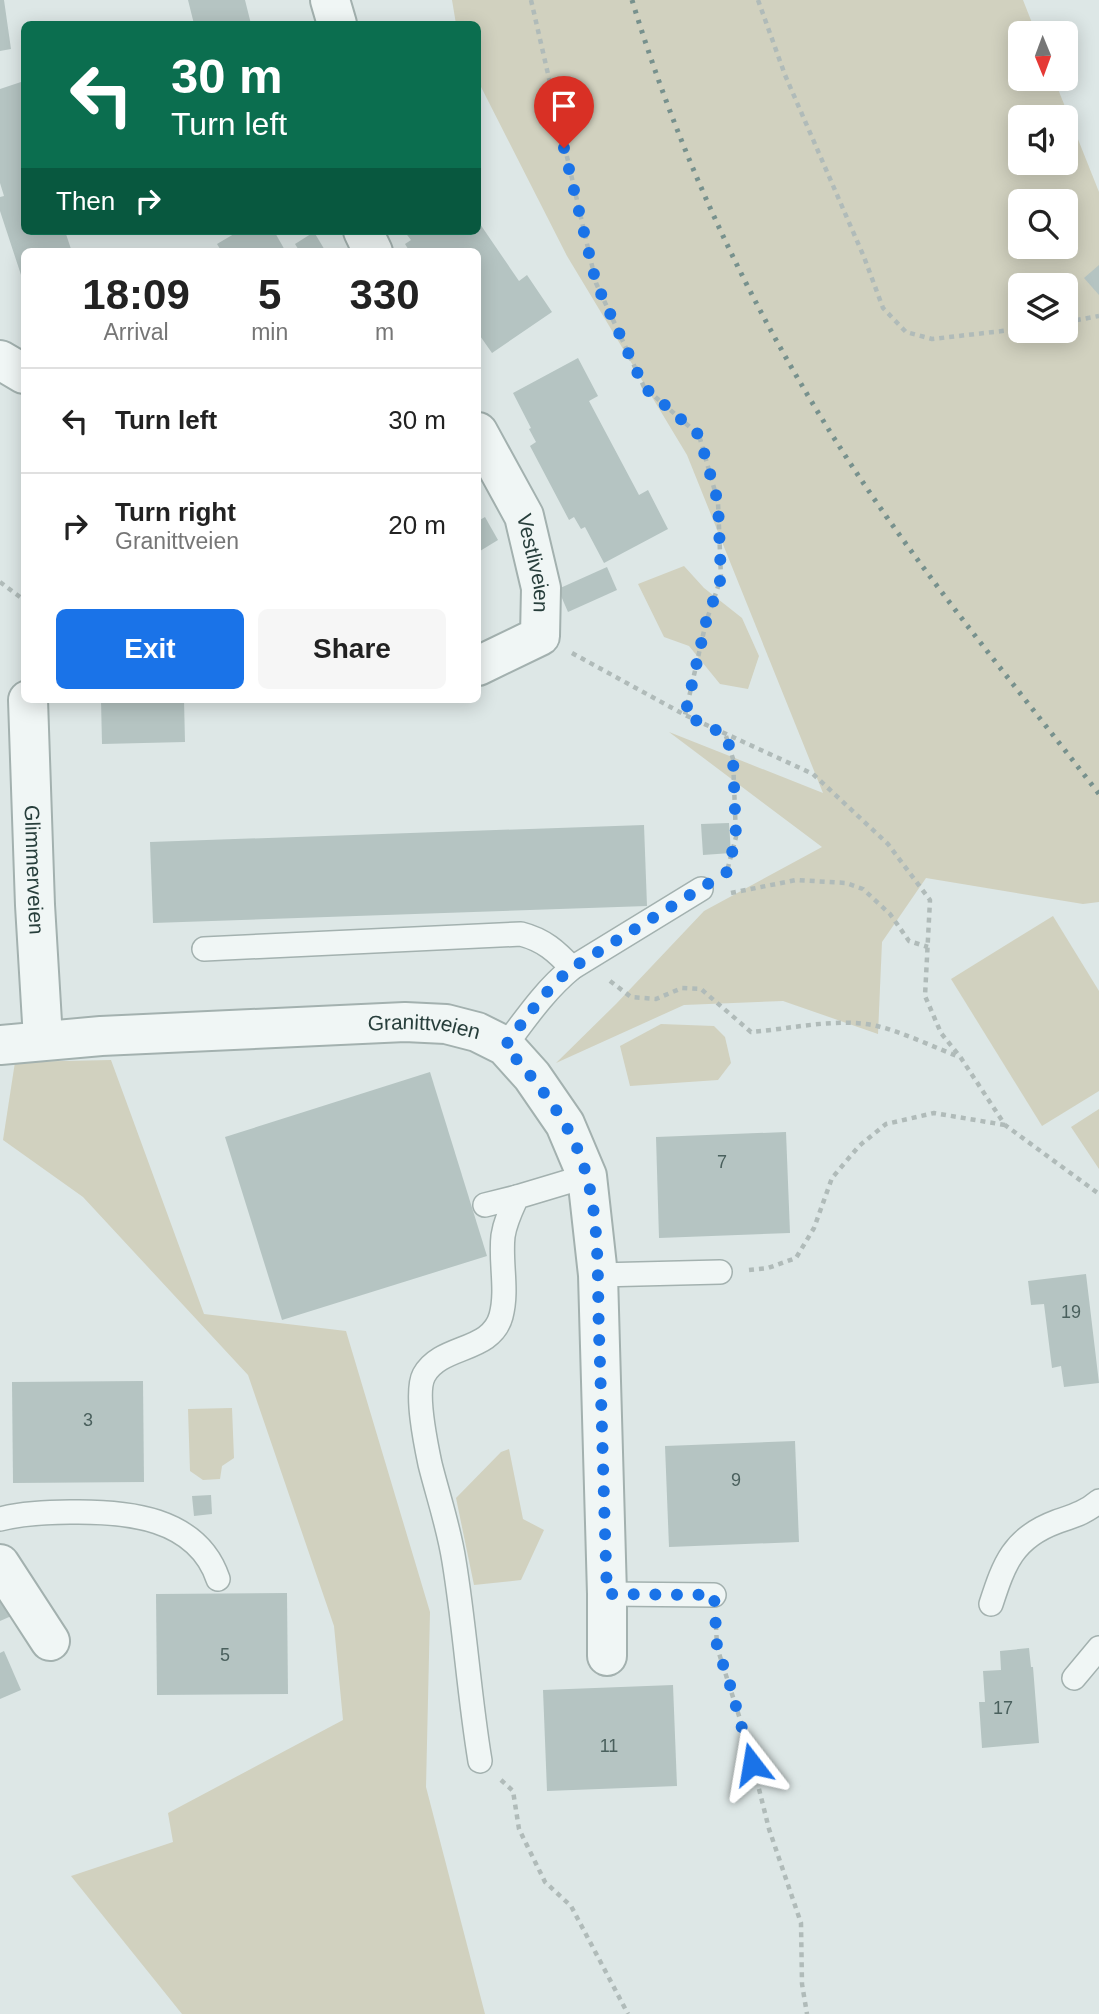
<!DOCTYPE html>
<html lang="en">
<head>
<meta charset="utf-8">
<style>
	body { margin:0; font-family:Arial,sans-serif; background:#f6f6f6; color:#222; height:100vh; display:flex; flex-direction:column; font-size:26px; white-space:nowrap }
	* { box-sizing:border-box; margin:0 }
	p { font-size:23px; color:#767676 }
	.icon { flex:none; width:38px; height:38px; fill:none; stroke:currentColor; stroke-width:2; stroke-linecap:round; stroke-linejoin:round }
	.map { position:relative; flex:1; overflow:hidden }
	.sheet { position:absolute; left:21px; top:248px; width:460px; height:455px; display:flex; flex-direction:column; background:#fff; border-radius:10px; box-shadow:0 4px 18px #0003 }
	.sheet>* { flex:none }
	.top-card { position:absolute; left:21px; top:21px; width:460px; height:214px; border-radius:10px; box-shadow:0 4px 18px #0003; background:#0b6e4f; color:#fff; overflow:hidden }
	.needle { width:46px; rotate:179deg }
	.controls { position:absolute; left:1008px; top:21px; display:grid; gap:14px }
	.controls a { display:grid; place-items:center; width:70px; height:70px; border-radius:10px; background:#fff; box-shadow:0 4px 18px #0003; font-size:35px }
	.pin { position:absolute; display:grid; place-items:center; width:60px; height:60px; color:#fff; margin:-72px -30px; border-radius:50% 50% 50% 0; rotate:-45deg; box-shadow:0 0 7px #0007 }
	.pin .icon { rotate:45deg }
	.me { position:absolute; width:77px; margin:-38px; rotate:346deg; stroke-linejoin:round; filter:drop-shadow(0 0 5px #0008) }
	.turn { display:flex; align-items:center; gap:24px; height:147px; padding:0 35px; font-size:32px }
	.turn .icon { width:91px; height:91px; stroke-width:2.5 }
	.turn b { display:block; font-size:49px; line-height:60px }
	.then { display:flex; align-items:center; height:66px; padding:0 35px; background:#0003; gap:14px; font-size:26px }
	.eta { display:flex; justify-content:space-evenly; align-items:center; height:119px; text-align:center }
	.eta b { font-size:42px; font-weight:800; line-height:49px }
	.button { display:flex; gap:14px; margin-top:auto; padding:14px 35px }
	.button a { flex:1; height:80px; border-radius:10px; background:#1a73e8; color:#fff; font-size:28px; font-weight:800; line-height:80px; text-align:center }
	.button a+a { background:#f6f6f6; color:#222 }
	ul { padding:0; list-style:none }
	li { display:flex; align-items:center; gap:21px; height:105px; padding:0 35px; border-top:2px solid #e0e0e0 }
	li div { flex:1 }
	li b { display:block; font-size:26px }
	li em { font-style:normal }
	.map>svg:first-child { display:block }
</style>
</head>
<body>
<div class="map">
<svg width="1099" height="2014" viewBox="0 0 1099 2014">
	<rect width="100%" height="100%" fill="#dde7e6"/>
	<g fill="#d1d1bf" fill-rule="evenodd">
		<path d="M452,0h571l13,33h-16v46h34l45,113v710l-16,2 -157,-26 -44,64 -4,92 -95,-33 -99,4 -128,58 60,-59 88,-93 118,-64 -153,-115 154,61 -136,-338 -120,-199 -89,-175v-57h-22zM1020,117h46v46h-46zM1020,201h46v46h-46zM1020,285h46v46h-46z"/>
		<polygon points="684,566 704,588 742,618 759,656 748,689 720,684 689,646 664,637 638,584"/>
		<polygon points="1053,916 1099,991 1099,1091 1042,1126 951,979"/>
		<polygon points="661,1024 714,1026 725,1037 731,1063 718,1080 630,1086 620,1046"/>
		<polygon points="111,1060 204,1314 346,1331 430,1612 426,1787 485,2014 182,2014 71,1876 173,1842 168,1813 343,1720 334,1626 248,1375 83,1197 3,1140 15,1062"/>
		<polygon points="1099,1109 1099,1169 1071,1127"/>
		<polygon points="232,1408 234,1458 222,1466 220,1479 203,1480 190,1471 188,1409"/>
		<polygon points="509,1449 523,1519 544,1530 521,1580 474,1585 456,1498 501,1452"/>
	</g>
	<g fill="#b5c4c2">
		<polygon points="0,0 4,0 11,49 0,51"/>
		<polygon points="188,0 245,0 251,24 194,24"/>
		<polygon points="24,81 24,231 65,231 72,252 24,252 24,284 0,211 0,197 4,196 0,183 0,89"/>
		<polygon points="478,221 519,281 527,275 552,312 492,353 478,333 478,252 410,252 405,244 411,240 404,231 478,231"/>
		<polygon points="239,231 274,231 286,252 222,252 217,244"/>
		<polygon points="314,232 326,252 300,252 295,244"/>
		<polygon points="1099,265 1099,295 1084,278"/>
		<polygon points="578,358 598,396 589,401 639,495 648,490 668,529 604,563 585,527 581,529 574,517 569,520 530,446 536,442 529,429 531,428 513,393"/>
		<polygon points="485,517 498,540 480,551 478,548 478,521"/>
		<polygon points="607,567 617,590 568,612 558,589"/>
		<polygon points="101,700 184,700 185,742 102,744"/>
		<polygon points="729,823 731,853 703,855 701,824"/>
		<polygon points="644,825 647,906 153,923 150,842"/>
		<polygon points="430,1072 487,1256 282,1320 225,1137"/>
		<polygon points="786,1132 790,1233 659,1238 656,1137"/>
		<polygon points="1086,1274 1099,1383 1064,1387 1061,1366 1052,1368 1044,1304 1031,1305 1028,1281"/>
		<polygon points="143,1381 144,1482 13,1483 12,1382"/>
		<polygon points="795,1441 799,1542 669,1547 665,1446"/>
		<polygon points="211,1495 212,1514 194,1516 192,1496"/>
		<polygon points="287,1593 288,1694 157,1695 156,1594"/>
		<polygon points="0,1597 16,1614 0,1621"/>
		<polygon points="1029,1648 1031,1667 1033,1667 1039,1743 982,1748 979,1702 985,1702 983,1671 1001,1670 1000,1651"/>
		<polygon points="4,1651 21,1690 0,1699 0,1653"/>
		<polygon points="673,1685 677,1786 547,1791 543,1690"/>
	</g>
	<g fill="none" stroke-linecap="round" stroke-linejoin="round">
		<g stroke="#a3b1af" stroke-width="26">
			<g id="lane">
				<path d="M204,949l317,-15c23,6 35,17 51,34"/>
				<path d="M505,1046c21,-28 40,-56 67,-78l129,-79"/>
				<polyline points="485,1205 517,1197"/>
				<polyline points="598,1275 720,1272"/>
				<path d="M0,1519c24,-6 46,-7 70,-7 56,-1 127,5 148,67"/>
				<polyline points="607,1594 714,1595"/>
				<path d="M991,1604c13,-40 22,-66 65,-82 17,-6 29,-9 43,-21"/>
				<polyline points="1074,1678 1099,1648"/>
				<path d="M480,1761c-11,-66 -15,-133 -26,-200 -5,-33 -16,-65 -24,-97 -4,-19 -15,-72 -6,-89 17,-31 67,-22 77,-59 7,-26 -1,-54 2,-80 2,-14 8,-26 14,-39l70,-21"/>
			</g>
		</g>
		<g stroke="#a3b1af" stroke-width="42">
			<g id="street">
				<polyline points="330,0 337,24"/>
				<polyline points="363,231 373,252"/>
				<polyline points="0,360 24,374"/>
				<path id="s1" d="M478,432l46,84 17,72 -1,48 -62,30"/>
				<path id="s2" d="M28,700l7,205 8,134"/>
				<path id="s3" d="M0,1045l101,-9 304,-14 41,2 31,8 28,14 27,30 33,48 22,52 11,99 9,319v62"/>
				<polyline points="0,1564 50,1641"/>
			</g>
		</g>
		<g stroke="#b0bbb9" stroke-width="4.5" stroke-dasharray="5 5" stroke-linecap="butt">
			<polyline points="531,0 596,283 644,387 699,435 718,502 721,578 706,622 685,715"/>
			<polyline points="758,0 785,75 864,257 883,308 906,332 932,339 1020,329"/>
			<polyline points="1066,322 1099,316"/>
			<polyline points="0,582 24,600"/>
			<polyline points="572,653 685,715 813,774 888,844 930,900 925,996 941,1033 961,1058 1005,1125 1099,1194"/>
			<polyline points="726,736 733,759 736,837 727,871"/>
			<polyline points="731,893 796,880 846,883 863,889 890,914 909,941 928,947"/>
			<path d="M610,981l21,16 25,2 26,-11 19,1 50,43c40,-3 87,-15 126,-6 26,6 58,22 83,31"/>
			<polyline points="749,1270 768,1268 796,1258 814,1228 832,1178 859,1146 886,1124 934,1113 1005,1125"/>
			<polyline points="716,1625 717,1647 747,1741 769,1829 801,1923 802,1984 807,2014"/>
			<polyline points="501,1780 513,1791 519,1829 545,1882 571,1906 628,2014"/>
		</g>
		<use href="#lane" stroke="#f0f6f5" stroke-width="23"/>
		<use href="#street" stroke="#f0f6f5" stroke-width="38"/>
		<path stroke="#77918d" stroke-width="5" stroke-dasharray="3.5 7" stroke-linecap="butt" d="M632,0c56,184 143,358 254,516 67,95 142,186 213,278"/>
	</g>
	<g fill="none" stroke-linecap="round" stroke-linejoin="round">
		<path stroke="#1a73e8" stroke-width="12" stroke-dasharray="0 21.6" d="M564,148l32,135 48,104 55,48 19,67 3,76 -15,44 -21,93 41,20 7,24 3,78 -9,35 -155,96c-27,22 -46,50 -67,78 29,33 59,68 75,109 21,55 17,121 19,179 3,87 5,173 8,260l107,1 3,52 13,38 22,79"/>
	</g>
	<g text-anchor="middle" stroke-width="6" stroke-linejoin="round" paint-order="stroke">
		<g font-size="18" fill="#4a605d">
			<text x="722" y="1168">7</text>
			<text x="1071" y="1318">19</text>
			<text x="88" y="1426">3</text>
			<text x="736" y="1486">9</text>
			<text x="225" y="1661">5</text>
			<text x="1003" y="1714">17</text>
			<text x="609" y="1752">11</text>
		</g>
		<g font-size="21" fill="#273e3b" stroke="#edf5f3">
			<text dy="7" stroke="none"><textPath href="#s1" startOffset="144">Vestliveien</textPath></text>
			<text dy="7" stroke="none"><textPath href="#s2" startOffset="170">Glimmerveien</textPath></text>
			<text dy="7" stroke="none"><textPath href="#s3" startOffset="425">Granittveien</textPath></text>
		</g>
	</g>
</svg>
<div class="controls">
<a><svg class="needle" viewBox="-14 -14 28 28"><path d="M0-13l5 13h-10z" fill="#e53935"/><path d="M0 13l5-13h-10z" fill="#767676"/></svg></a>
<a><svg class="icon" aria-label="sound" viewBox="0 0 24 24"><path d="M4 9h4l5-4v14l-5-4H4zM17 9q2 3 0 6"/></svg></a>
<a><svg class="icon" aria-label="search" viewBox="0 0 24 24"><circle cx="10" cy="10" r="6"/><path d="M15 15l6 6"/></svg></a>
<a><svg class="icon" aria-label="layers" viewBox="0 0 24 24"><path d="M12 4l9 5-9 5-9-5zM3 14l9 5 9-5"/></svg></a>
</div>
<div class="pin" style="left:564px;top:148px;background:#d93025"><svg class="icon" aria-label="arrive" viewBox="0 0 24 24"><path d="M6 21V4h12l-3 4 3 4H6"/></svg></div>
<svg class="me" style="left:752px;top:1764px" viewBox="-20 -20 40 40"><path d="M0-17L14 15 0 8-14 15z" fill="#1a73e8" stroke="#fff" stroke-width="4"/></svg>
<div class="top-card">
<div class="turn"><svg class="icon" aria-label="left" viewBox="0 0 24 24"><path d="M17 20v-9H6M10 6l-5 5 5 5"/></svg><div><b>30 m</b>Turn left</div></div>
<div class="then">Then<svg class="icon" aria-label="right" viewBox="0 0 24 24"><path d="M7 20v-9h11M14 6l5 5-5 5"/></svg></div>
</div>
<section class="sheet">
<div class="eta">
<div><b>18:09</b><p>Arrival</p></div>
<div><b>5</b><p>min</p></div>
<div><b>330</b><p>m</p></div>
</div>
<ul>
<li><svg class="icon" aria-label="left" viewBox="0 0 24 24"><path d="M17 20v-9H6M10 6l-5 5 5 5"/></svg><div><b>Turn left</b></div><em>30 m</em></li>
<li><svg class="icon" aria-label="right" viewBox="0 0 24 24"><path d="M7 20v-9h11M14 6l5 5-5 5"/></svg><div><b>Turn right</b><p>Granittveien</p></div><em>20 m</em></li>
</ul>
<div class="button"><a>Exit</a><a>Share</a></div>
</section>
</div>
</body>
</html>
